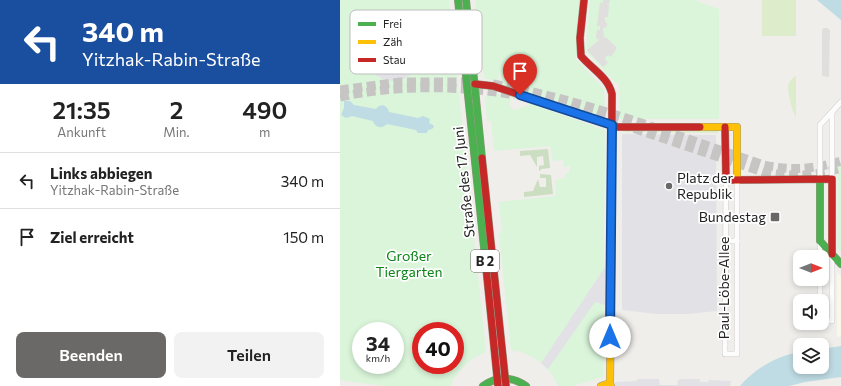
<!DOCTYPE html>
<html lang="de">
<head>
<meta charset="utf-8">
<style>
	body { margin:0; font-family:Commissioner,sans-serif; background:#f2f2f2; color:#222; height:100vh; display:flex; flex-direction:column; font-size:15px; white-space:nowrap }
	* { box-sizing:border-box; margin:0 }
	p { font-size:13px; color:#767676 }
	.icon { flex:none; width:22px; height:22px; fill:none; stroke:currentColor; stroke-width:2; stroke-linecap:round; stroke-linejoin:round }
	.map { position:relative; flex:1; overflow:hidden }
	.panel { display:flex; flex-direction:column; background:#fff; width:340px }
	.panel>* { flex:none }
	.banner { background:#1a4fa0; color:#fff; overflow:hidden }
	.needle { width:26px; rotate:90deg }
	.controls { position:absolute; left:453px; top:250px; display:grid; gap:8px }
	.controls a { display:grid; place-items:center; width:36px; height:36px; border-radius:8px; background:#fff; box-shadow:0 2px 6px #0003; font-size:20px }
	.speed { position:absolute; left:12px; top:322px; display:flex; gap:8px; font-size:20px; font-weight:700; text-align:center }
	.speed>* { display:grid; place-content:center; width:52px; height:52px; border-radius:50%; background:#fff; box-shadow:0 2px 6px #0003; line-height:1 }
	.speed small { font-size:10px; font-weight:400 }
	.speed .limit { border:6px solid #d22; background:#fff; color:#111 }
	.pin { position:absolute; display:grid; place-items:center; width:34px; height:34px; color:#fff; margin:-41px -17px; border-radius:50% 50% 50% 0; rotate:-45deg; box-shadow:0 0 4px #0007 }
	.pin .icon { rotate:45deg }
	.me { position:absolute; width:44px; margin:-22px; rotate:0deg; stroke-linejoin:round; filter:drop-shadow(0 0 3px #0008) }
	.turn { display:flex; align-items:center; gap:14px; height:84px; padding:0 16px; font-size:18px }
	.turn .icon { width:52px; height:52px; stroke-width:2.5 }
	.turn b { display:block; font-size:28px; line-height:34px }
	.eta { display:flex; justify-content:space-evenly; align-items:center; height:68px; text-align:center }
	.eta b { font-size:24px; font-weight:600; line-height:28px }
	.cta { display:flex; gap:8px; margin-top:auto; padding:8px 16px }
	.cta a { flex:1; height:46px; border-radius:8px; background:#6a6968; color:#fff; font-size:16px; font-weight:600; line-height:46px; text-align:center }
	.cta a+a { background:#f2f2f2; color:#222 }
	ul { padding:0; list-style:none }
	li { display:flex; align-items:center; gap:12px; height:56px; padding:0 16px; border-top:1px solid #e0e0e0 }
	li div { flex:1 }
	li b { display:block; font-size:15px }
	li em { font-style:normal }
	main { display:flex; flex:1; min-height:0 }
	.map>svg:first-child { display:block }
</style>
</head>
<body>
<main>
<section class="panel">
<div class="banner">
<div class="turn"><svg class="icon" aria-label="left" viewBox="0 0 24 24"><path d="M17 20v-9H6M10 6l-5 5 5 5"/></svg><div><b>340 m</b>Yitzhak-Rabin-Straße</div></div>
</div>
<div class="eta">
<div><b>21:35</b><p>Ankunft</p></div>
<div><b>2</b><p>Min.</p></div>
<div><b>490</b><p>m</p></div>
</div>
<ul>
<li><svg class="icon" aria-label="left" viewBox="0 0 24 24"><path d="M17 20v-9H6M10 6l-5 5 5 5"/></svg><div><b>Links abbiegen</b><p>Yitzhak-Rabin-Straße</p></div><em>340 m</em></li>
<li><svg class="icon" aria-label="arrive" viewBox="0 0 24 24"><path d="M6 21V4h12l-3 4 3 4H6"/></svg><div><b>Ziel erreicht</b></div><em>150 m</em></li>
</ul>
<div class="cta"><a>Beenden</a><a>Teilen</a></div>
</section>
<div class="map">
<svg width="501" height="386" viewBox="0 0 501 386">
	<rect width="100%" height="100%" fill="#f0eeeb"/>
	<polygon fill="#f8f7e8" points="497,272 501,276 501,336 497,337"/>
	<g fill="#ddeccb">
		<rect x="422" y="0" width="34" height="36"/>
		<path d="M456,76v41c-4,-5 -8,-24 -8,-31 1,-5 4,-8 8,-10z"/>
		<polygon points="282,131 378,131 378,133 285,132"/>
	</g>
	<g fill="#cbdec1">
		<polygon points="208,149 210,168 201,169 201,170 199,171 199,166 204,165 203,156 197,157 197,167 190,155 180,156 180,151"/>
		<polygon points="200,174 211,175 213,194 184,197 184,192 193,191 198,179 200,187 206,187 206,178 200,178"/>
	</g>
	<g fill="#daf5da" fill-rule="evenodd">
		<path d="M0,0h109l37,352c-17,7 -28,18 -36,34h-66l-44,-6zM21,331h34v34h-34zM81,331h34v34h-34z"/>
		<polygon points="135,0 241,0 237,54 235,58 264,89 265,114 261,116 162,84 160,71 159,71 158,82 144,78"/>
		<polygon points="250,0 354,0 379,9 379,119 280,119 279,83 276,83 246,51"/>
		<path d="M150,91l21,7 -2,7 5,5 17,-6 74,26 -2,247 -31,9h-14c-9,-20 -25,-33 -47,-36l-12,-117h3l-3,-31 57,-6 -1,-16 10,-2v-5h4l1,-7 -6,1 -1,-7 -10,1 -3,-15 -56,5 -3,-30h-4l-2,-23z"/>
		<polygon points="498,162 501,162 501,252 497,248"/>
	</g>
	<g fill="#e0dfde">
		<polygon points="263,0 270,0 269,4 266,4 269,5 268,17 265,17 265,22 267,23 267,27 263,28 264,37 267,38 277,48 271,57 268,55 266,57 265,59 268,63 263,67 247,50 259,40 256,38 257,30 260,30 260,26 257,26 260,2 263,3"/>
		<polygon points="483,28 487,28 490,30 489,77 482,76 482,31"/>
	</g>
	<g fill="#e2e1e5">
		<circle cx="53" cy="54" r="27"/>
		<polygon points="282,134 376,135 377,311 347,314 317,314 282,310"/>
		<polygon points="265,267 265,305 255,302 208,369 201,363"/>
		<polygon points="298,379 319,379 320,385 337,385 338,380 341,379 359,379 361,382 368,382 369,380 391,381 390,386 275,386 275,382 296,381"/>
	</g>
	<g fill="#bfdbe3">
		<polygon points="477,0 501,0 501,20"/>
		<path d="M4,101h6l4,4 22,4c4,-6 11,-5 13,3l29,6 5,-2 7,3 -1,4 4,2 1,2 -2,2 -4,1 -1,3h-9l-2,-3 -29,-6c-5,5 -12,4 -14,-3l-21,-5 -6,2 -5,-3 3,-7z"/>
		<path d="M501,346v31l-36,5 -16,4h-49c16,-18 36,-30 60,-34v15h22v-18z"/>
	</g>
	<g fill="none" stroke-linecap="round" stroke-linejoin="round">
		<g stroke="#c7c5c3" stroke-width="9" stroke-dasharray="9 4.5" stroke-linecap="butt">
			<path d="M153,84c93,16 181,51 271,81 27,6 51,4 77,-4"/>
			<polyline points="0,90 60,82 134,82"/>
			<path d="M0,97c56,-12 118,-12 175,-2"/>
			<path d="M230,108l33,10 160,54c27,5 52,4 78,-4"/>
		</g>
		<g stroke="#c9c8c7" stroke-width="6">
			<g id="street">
				<polyline points="480,179 480,125 501,102"/>
				<polyline points="492,179 492,112"/>
				<polyline points="386,180 385,354 397,354 397,180"/>
				<polyline points="385,241 397,241"/>
				<polyline points="480,241 480,257"/>
				<polyline points="480,279 480,301"/>
				<polyline points="482,321 492,321 492,254"/>
			</g>
		</g>
		<g stroke="#999a82" stroke-width="8">
			<g id="fast">
				<polyline points="118,0 145,257"/>
				<polyline points="126,0 142,158"/>
				<polyline points="480,179 480,241 501,264"/>
				<path d="M143,386c14,-10 29,-10 43,0"/>
			</g>
		</g>
		<g stroke="#999a82" stroke-width="8">
			<g id="slow">
				<polyline points="360,127 397,127 397,180"/>
				<polyline points="270,383 271,297"/>
				<polyline points="261,386 270,383 271,386"/>
			</g>
		</g>
		<g stroke="#999a82" stroke-width="8">
			<g id="jam">
				<path d="M244,0l-4,38 1,18c11,13 27,21 31,38l-1,203"/>
				<polyline points="135,84 153,86 278,127 360,127"/>
				<polyline points="385,127 386,180 492,179 492,254"/>
				<polyline points="142,158 166,386"/>
				<polyline points="145,257 158,386"/>
			</g>
		</g>
		<use href="#street" stroke="#fdfcfc" stroke-width="5"/>
		<use href="#fast" stroke="#4caf50" stroke-width="7"/>
		<use href="#slow" stroke="#ffc107" stroke-width="7"/>
		<use href="#jam" stroke="#c62828" stroke-width="7"/>
	</g>
	<g fill="none" stroke-linecap="round" stroke-linejoin="round">
		<g stroke="#114b97" stroke-width="10">
			<polyline id="route" points="180,95 272,125 270,337"/>
		</g>
		<use href="#route" stroke="#1a73e8" stroke-width="7"/>
	</g>
	<g fill="#6a6968" stroke="#fff" stroke-width="1.5">
		<circle cx="329" cy="186" r="4"/>
		<rect x="430" y="212" width="10" height="10" rx="2"/>
	</g>
	<g text-anchor="middle" stroke-width="3.5" stroke-linejoin="round" paint-order="stroke">
		<rect fill="#fff" stroke="#646464" stroke-width="1" x="131" y="250" width="28" height="22" rx="3"/>
		<g font-size="13" font-weight="bold" fill="#222">
			<text x="145" y="266">B 2</text>
		</g>
		<g font-size="14" fill="#222" stroke="#fff" text-anchor="start">
			<text x="337" y="183">Platz der<tspan x="337" dy="16">Republik</tspan></text>
			<text x="426" y="222" text-anchor="end">Bundestag</text>
		</g>
		<g font-size="14" fill="#222" stroke="#fff">
			<text transform="translate(124 182) rotate(-96)" y="5">Straße des 17. Juni</text>
			<text transform="translate(384 288) rotate(-90)" y="5">Paul-Löbe-Allee</text>
		</g>
		<g font-size="14" fill="#0c8416" stroke="#fff">
			<text x="69" y="261">Großer<tspan x="69" dy="16">Tiergarten</tspan></text>
		</g>
	</g>
	<rect x="10" y="10" width="132" height="64" rx="6" fill="#fff" stroke="#bdbdbd" stroke-width="1"/>
	<rect x="18" y="22" width="18" height="4" fill="#4caf50"/>
	<rect x="18" y="40" width="18" height="4" fill="#ffc107"/>
	<rect x="18" y="58" width="18" height="4" fill="#c62828"/>
	<g font-size="11" fill="#222">
		<text x="43" y="28">Frei</text>
		<text x="43" y="46">Zäh</text>
		<text x="43" y="64">Stau</text>
	</g>
</svg>
<div class="controls">
<a><svg class="needle" viewBox="-14 -14 28 28"><path d="M0-13l5 13h-10z" fill="#e53935"/><path d="M0 13l5-13h-10z" fill="#767676"/></svg></a>
<a><svg class="icon" aria-label="sound" viewBox="0 0 24 24"><path d="M4 9h4l5-4v14l-5-4H4zM17 9q2 3 0 6"/></svg></a>
<a><svg class="icon" aria-label="layers" viewBox="0 0 24 24"><path d="M12 4l9 5-9 5-9-5zM3 14l9 5 9-5"/></svg></a>
</div>
<div class="speed"><div>34<small>km/h</small></div><div class="limit">40</div></div>
<div class="pin" style="left:180px;top:95px;background:#d93025"><svg class="icon" aria-label="arrive" viewBox="0 0 24 24"><path d="M6 21V4h12l-3 4 3 4H6"/></svg></div>
<svg class="me" style="left:270px;top:337px" viewBox="-20 -20 40 40"><circle r="19" fill="#fff"/><path d="M0-13L10 11 0 6-10 11z" fill="#1a73e8"/></svg>
</div>
</main>
</body>
</html>
